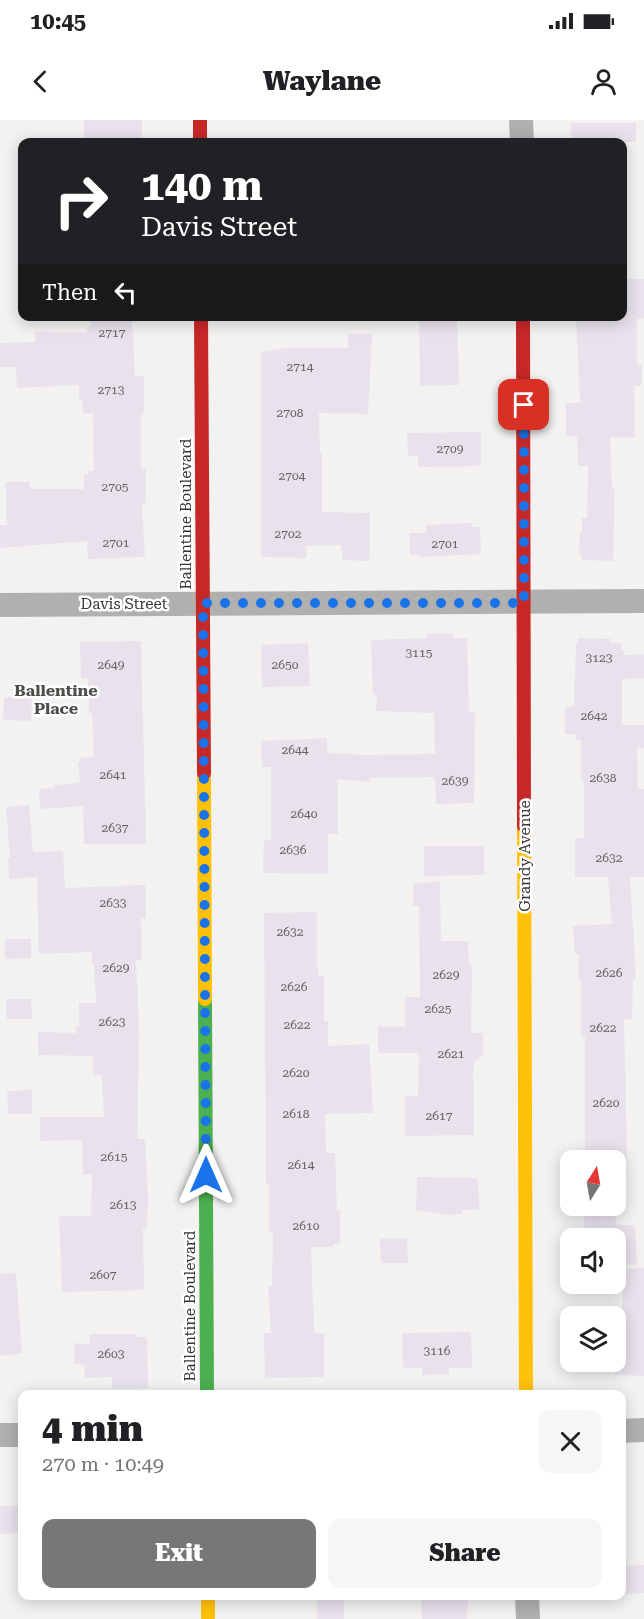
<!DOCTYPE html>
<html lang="en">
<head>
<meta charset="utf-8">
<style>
	body { margin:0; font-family:"Roboto Serif",serif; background:#f6f6f6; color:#202124; height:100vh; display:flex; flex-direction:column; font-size:22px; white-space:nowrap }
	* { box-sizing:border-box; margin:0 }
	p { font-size:20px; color:#757577 }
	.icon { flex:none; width:33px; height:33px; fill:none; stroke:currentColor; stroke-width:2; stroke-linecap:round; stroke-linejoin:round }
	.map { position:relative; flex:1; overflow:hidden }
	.details { position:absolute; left:18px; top:1270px; width:608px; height:210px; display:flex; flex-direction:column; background:#fff; border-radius:12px; box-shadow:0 3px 15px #0003 }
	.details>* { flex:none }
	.banner { position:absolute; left:18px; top:18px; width:609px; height:183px; border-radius:12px; box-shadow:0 3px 15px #0003; background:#202124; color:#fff; overflow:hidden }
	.needle { width:39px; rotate:11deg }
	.tools { position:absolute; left:560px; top:1030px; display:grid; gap:12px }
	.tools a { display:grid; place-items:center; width:66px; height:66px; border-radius:12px; background:#fff; box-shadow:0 3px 15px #0003; font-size:30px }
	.pin { position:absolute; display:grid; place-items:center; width:51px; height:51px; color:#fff; margin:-26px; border-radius:12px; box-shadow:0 3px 9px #0006 }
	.me { position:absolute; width:66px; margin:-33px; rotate:0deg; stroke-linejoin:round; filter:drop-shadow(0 0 4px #0008) }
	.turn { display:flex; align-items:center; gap:21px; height:126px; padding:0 24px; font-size:27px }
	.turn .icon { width:78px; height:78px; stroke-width:2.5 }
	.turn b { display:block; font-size:42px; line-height:51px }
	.then { display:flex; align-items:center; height:57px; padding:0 24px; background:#0003; gap:12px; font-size:22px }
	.round { display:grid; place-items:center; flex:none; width:63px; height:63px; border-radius:12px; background:#f6f6f6 }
	.headline { display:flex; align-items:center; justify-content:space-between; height:102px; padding:0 24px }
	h1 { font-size:36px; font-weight:800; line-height:45px }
	.action { display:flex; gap:12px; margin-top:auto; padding:12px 24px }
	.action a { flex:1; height:69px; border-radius:12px; background:#787776; color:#fff; font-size:24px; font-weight:800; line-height:69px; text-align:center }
	.action a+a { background:#f6f6f6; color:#202124 }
	.status { display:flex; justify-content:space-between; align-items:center; height:42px; padding:0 30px; background:#fff; direction:ltr }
	.status svg { height:16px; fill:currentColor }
	header { display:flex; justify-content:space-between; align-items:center; height:78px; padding:0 24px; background:#fff; font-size:27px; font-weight:800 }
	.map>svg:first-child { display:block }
</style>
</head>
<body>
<div class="status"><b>10:45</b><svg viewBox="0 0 49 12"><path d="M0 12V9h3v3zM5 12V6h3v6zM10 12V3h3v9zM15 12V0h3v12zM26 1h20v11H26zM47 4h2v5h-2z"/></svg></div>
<header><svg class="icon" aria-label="back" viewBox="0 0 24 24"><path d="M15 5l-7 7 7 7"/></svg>Waylane<svg class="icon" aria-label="person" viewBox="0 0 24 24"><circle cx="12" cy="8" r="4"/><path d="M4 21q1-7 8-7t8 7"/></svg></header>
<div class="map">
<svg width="644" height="1499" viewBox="0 0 644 1499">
	<rect width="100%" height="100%" fill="#f4f2f0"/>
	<g fill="#e7e2ec">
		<rect x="84" y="0" width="58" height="22"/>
		<rect x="571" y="3" width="65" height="19"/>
		<polygon points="622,159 644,159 644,198 637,199 637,245 642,245 641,266 634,266 635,318 610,317 612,369 615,369 613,441 582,440 582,435 579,435 580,411 582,412 582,398 587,398 588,346 578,346 577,316 566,316 566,283 580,283 576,196 622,196"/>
		<polygon points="91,196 132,196 135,256 144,256 144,293 141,293 141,348 146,348 145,384 142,384 145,437 88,439 87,421 0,428 0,405 7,405 6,362 30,362 30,369 84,369 84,354 88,355 88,351 94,351 93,293 83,294 82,279 79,279 79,265 17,268 16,247 0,247 0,223 35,222 35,212 87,213 87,206 91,206"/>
		<polygon points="419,196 457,196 459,265 420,266"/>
		<polygon points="348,214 372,214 368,294 319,293 320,333 322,333 322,392 370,393 369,441 343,440 341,425 306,426 306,438 261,437 261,232 287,228 348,228"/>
		<polygon points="481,312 481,346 418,347 418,336 408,336 407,313"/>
		<polygon points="472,403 472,407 480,407 481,434 419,437 419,435 410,435 409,413 426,413 426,405"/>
		<polygon points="453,513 453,518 467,518 469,592 475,592 474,683 436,684 435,657 369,658 369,662 337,659 338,714 328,714 328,754 263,753 264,720 271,720 271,647 262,647 261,621 327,618 327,633 363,635 435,634 434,593 376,591 377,575 373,575 371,520 427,518 427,514"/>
		<polygon points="578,518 611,519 611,523 622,523 622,530 624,530 624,535 644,534 644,558 622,559 622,605 644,605 644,628 637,628 638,669 644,669 644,757 630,757 636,859 633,859 632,899 624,900 627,1041 585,1041 585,916 581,916 581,859 578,859 579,834 575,834 573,806 612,804 608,757 575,757 575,718 584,718 584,661 581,661 581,620 576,620 576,614 565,614 565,588 574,586 576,523 578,523"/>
		<polygon points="141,521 146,724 84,724 83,686 40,689 39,669 54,668 54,665 80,663 78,642 80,642 80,638 94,637 92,593 89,593 88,558 81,558 80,522"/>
		<polygon points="308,523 310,566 262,567 261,525"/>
		<polygon points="4,577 32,578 31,601 3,600"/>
		<polygon points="29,685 33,732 63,731 65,768 145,765 146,798 141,799 142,839 136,840 139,912 137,1019 145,1019 148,1077 147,1108 143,1108 144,1170 62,1172 59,1096 91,1096 92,1054 83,1055 82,1020 40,1021 40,997 104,997 102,955 93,955 93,936 38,935 38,912 76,913 76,906 79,906 79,883 96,883 94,843 92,843 92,832 39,834 37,757 9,759 8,738 10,738 6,687"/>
		<polygon points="424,726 484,726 484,755 424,756"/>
		<polygon points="440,762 441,821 468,821 469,845 472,844 471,913 483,913 483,936 479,936 479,939 475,939 473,952 474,1015 405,1016 405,976 418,976 419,933 378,933 378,906 405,907 405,877 420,877 419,786 413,786 414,763"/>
		<polygon points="317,792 317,847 319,847 318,856 324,856 324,901 328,901 328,926 369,924 373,993 325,994 326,1033 335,1033 337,1090 340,1090 340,1123 333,1124 333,1127 311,1127 314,1213 324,1213 324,1257 265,1258 264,1213 271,1213 268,1166 272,1167 273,1112 269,1112 269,1065 266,1065 264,793"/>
		<polygon points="5,819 31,819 31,838 5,839"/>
		<polygon points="6,879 31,879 32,899 7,899"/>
		<polygon points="32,970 32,994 8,994 7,971"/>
		<polygon points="417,1057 477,1058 479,1076 479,1090 462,1090 462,1094 451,1095 416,1090"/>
		<polygon points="584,1091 616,1094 616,1105 635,1105 637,1145 615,1144 615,1119 585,1119"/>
		<polygon points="407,1118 408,1143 381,1143 380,1119"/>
		<polygon points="644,1148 644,1256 615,1255 615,1212 623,1212 622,1149"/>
		<polygon points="16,1153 22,1233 0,1236 0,1154"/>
		<polygon points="471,1212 472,1248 449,1248 449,1254 422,1255 422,1248 403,1248 402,1213"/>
		<polygon points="90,1214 136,1214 136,1217 147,1217 148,1268 112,1269 112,1257 84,1258 85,1245 74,1244 75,1223 89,1225"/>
		<polygon points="0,1386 22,1386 22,1413 0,1414"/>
		<polygon points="644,1445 644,1473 624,1474 623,1446"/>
		<rect x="317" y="1476" width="27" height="23"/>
		<polygon points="421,1476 468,1476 467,1499 422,1499"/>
	</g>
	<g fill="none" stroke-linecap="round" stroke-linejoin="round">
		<g stroke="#b1b0af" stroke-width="24">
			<polyline points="521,0 522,22"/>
			<polyline points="0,485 644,481"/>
			<polyline points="621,1311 644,1310"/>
			<polyline points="0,1315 22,1315"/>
			<polyline points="527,1476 528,1499"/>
		</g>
		<polyline stroke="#4caf50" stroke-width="14" points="205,879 207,1275"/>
		<g stroke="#ffc107" stroke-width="14">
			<polyline points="204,653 205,879"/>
			<polyline points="524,706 526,1275"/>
			<polyline points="208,1476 208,1499"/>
		</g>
		<g stroke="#c62828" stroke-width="14">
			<polyline points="200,0 200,22"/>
			<polyline points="201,196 204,653"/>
			<polyline points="523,196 524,706"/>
		</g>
	</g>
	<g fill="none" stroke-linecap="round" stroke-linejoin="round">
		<polyline stroke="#1a73e8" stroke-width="10" stroke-dasharray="0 18" points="206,1055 203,483 524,483 524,285"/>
	</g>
	<g text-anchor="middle" stroke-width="5" stroke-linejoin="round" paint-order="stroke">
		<g font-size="12" fill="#626062">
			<text x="112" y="217">2717</text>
			<text x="300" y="251">2714</text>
			<text x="111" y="274">2713</text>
			<text x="290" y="297">2708</text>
			<text x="450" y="333">2709</text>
			<text x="292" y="360">2704</text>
			<text x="115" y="371">2705</text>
			<text x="288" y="418">2702</text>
			<text x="116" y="427">2701</text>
			<text x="445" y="428">2701</text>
			<text x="419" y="537">3115</text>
			<text x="599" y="542">3123</text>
			<text x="111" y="549">2649</text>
			<text x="285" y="549">2650</text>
			<text x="594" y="600">2642</text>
			<text x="295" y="634">2644</text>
			<text x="113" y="659">2641</text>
			<text x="603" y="662">2638</text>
			<text x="455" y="665">2639</text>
			<text x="304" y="698">2640</text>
			<text x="115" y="712">2637</text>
			<text x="293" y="734">2636</text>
			<text x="609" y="742">2632</text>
			<text x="113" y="787">2633</text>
			<text x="290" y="816">2632</text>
			<text x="116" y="852">2629</text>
			<text x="609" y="857">2626</text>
			<text x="446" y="859">2629</text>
			<text x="294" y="871">2626</text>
			<text x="438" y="893">2625</text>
			<text x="112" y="906">2623</text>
			<text x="297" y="909">2622</text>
			<text x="603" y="912">2622</text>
			<text x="451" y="938">2621</text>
			<text x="296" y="957">2620</text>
			<text x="606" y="987">2620</text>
			<text x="296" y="998">2618</text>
			<text x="439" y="1000">2617</text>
			<text x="114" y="1041">2615</text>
			<text x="301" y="1049">2614</text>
			<text x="123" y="1089">2613</text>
			<text x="306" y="1110">2610</text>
			<text x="103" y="1159">2607</text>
			<text x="437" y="1235">3116</text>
			<text x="111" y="1238">2603</text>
		</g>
		<g font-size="15" fill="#363534" stroke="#fff">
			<text transform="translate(186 394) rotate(-90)" y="5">Ballentine Boulevard</text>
			<text x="124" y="489">Davis Street</text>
			<text transform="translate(525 736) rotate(-90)" y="5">Grandy Avenue</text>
			<text transform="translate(190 1186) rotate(-90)" y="5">Ballentine Boulevard</text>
		</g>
		<g font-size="16" font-weight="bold" fill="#4f4d4a" stroke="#fff">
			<text x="56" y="576">Ballentine<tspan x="56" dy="18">Place</tspan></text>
		</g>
	</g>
</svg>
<div class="tools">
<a><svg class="needle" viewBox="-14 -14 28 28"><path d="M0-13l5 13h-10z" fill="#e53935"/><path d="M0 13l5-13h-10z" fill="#757577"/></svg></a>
<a><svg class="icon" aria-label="sound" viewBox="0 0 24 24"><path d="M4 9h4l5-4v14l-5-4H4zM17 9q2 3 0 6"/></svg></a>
<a><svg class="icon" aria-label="layers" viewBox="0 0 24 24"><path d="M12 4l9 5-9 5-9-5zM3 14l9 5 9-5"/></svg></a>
</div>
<div class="pin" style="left:524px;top:285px;background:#d93025"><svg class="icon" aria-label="arrive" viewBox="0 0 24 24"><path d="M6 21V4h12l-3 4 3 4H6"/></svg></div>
<svg class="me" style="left:206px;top:1055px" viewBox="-20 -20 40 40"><path d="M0-17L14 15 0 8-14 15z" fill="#1a73e8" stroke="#fff" stroke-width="4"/></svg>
<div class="banner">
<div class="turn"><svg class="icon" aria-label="right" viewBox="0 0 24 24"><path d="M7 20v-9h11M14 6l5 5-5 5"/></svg><div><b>140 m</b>Davis Street</div></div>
<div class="then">Then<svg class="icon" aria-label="left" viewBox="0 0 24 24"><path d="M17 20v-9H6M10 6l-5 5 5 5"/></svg></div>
</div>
<section class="details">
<div class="headline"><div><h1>4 min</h1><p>270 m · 10:49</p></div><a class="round"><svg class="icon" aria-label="close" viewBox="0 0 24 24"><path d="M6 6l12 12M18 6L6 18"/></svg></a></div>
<div class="action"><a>Exit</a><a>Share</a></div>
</section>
</div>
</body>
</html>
